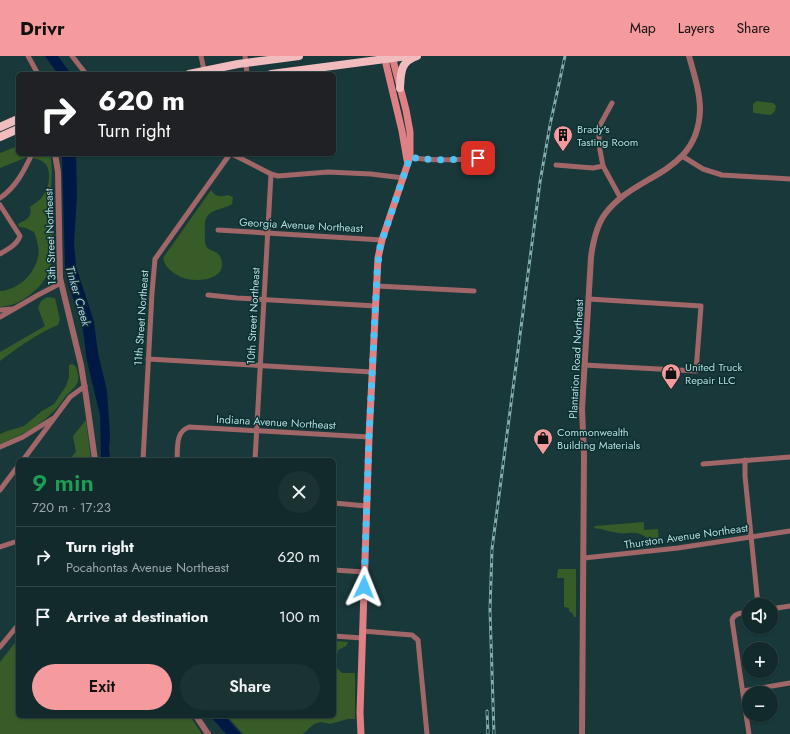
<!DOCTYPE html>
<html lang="en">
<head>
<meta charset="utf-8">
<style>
	body { margin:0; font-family:Jost,sans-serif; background:#1b3233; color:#f1f3f6; height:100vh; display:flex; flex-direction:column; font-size:15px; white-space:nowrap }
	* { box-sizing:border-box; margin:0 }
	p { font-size:13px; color:#9ca7a9 }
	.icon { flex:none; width:22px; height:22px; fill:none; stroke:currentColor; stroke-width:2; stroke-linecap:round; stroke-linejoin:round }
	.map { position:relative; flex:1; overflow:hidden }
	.drawer { position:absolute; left:16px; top:402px; width:320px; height:260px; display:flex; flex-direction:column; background:#122a2b; border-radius:6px; box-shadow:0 1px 3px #0004,0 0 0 1px #314647 }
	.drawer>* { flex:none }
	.top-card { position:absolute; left:16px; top:16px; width:320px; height:84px; border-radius:6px; box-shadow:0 1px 3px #0004,0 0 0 1px #314647; background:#202124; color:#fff; overflow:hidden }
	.buttons { position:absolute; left:742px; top:542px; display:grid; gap:8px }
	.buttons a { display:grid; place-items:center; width:36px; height:36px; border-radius:50%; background:#122a2b; box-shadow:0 1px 3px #0004,0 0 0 1px #314647; font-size:20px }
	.pin { position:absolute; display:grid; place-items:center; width:34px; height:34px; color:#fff; margin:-17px; border-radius:8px; box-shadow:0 2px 6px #0006 }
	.me { position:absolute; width:44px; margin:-22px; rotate:2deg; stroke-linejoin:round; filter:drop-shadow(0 0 3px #0008) }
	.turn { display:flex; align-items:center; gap:14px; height:84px; padding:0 16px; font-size:18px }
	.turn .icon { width:52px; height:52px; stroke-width:2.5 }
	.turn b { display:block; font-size:28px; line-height:34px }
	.round { display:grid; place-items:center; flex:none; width:42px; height:42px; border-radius:21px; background:#1b3233 }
	.headline { display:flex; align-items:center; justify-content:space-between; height:68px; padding:0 16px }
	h1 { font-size:24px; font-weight:600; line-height:30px; color:#1e9e55 }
	.action { display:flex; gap:8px; margin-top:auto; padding:8px 16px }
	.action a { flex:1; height:46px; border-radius:24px; background:#f59b9e; color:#111; font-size:16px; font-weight:600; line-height:46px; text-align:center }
	.action a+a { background:#1b3233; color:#f1f3f6 }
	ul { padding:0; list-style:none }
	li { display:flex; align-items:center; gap:12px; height:60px; padding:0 16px; border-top:1px solid #314647 }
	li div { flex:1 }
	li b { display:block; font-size:15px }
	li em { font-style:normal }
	header { display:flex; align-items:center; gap:24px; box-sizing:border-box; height:56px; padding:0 20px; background:#f59b9e; color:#111 }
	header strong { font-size:19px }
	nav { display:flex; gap:22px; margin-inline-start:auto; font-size:14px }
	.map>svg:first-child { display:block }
</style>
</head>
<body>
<header>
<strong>Drivr</strong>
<nav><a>Map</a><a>Layers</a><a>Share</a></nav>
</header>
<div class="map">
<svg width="790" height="678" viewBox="0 0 790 678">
	<rect width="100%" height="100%" fill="#183839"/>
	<g fill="#375c28">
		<polygon points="757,45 773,47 776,50 775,55 771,59 754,57 753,55 753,48"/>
		<polygon points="18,90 18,98 28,98 25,102 0,112 0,97"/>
		<path d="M34,98h16c4,18 0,35 0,52 2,33 11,65 -19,88 -12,9 -17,11 -31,13v-16c18,-1 34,-16 38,-34 2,-8 -1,-17 -4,-25l-8,-4 -7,-1 -1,-3c8,-4 15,-7 12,-17 5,-4 11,-7 14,-13 5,-7 7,-20 3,-28 -3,-5 -9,-7 -14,-8z"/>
		<path d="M211,134c5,7 9,7 17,5l5,2 -1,7c-9,6 -21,4 -26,15 -2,5 -1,10 -1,15 -2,24 13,10 17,28 3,19 -29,21 -41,15 -8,-4 -16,-9 -18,-19z"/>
		<path d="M47,241l8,1 5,22 -2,5c-22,9 -39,22 -58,36v-9l45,-26 -7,-18 3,-7z"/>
		<path d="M72,308c5,2 5,6 6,10 2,12 -6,15 -13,23 -4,6 -8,12 -14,17 -14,14 -33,23 -51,30v-10l7,-3 17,-5 18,-15 12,-7 12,-18 3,-9v-12z"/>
		<polygon points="86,364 91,404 69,404 76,396 73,380"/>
		<path d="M644,466v8l14,-1 1,15c-9,-2 -11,-7 -19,-10 -7,-3 -13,0 -21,-1 -9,-1 -16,-4 -25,-5l1,-2z"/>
		<polygon points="558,513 576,513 576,561 574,561 573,558 569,555 569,552 564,551 564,522 557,522"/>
		<polygon points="18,583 18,660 190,660 202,678 0,678 0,606"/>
		<polygon points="334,585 348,586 346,590 338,594 336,606 337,612 342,617 355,617 355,663 348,663 330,668 321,666 314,668 303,678 243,678 227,660 334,660"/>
	</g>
	<g fill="#001944">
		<polygon points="45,0 58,0 71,18 58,18"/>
		<polygon points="62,98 76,98 77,138 74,188 76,210 94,266 98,297 107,335 110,379 109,392 110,404 101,404 100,359 87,305 83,274 79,258 69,231 65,211"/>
		<polygon points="210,660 225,660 241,678 226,678"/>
	</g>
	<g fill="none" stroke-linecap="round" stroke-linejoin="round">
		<g stroke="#a16668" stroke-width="5">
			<polyline points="28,0 38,18"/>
			<polyline points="72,0 86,18"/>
			<polyline points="201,0 204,14"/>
			<polyline points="245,0 247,18"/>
			<polyline points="612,47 599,71 599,89 603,110 620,141"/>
			<polyline points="232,98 271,118 278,120 328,116 371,118 404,122"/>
			<polyline points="682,100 703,113 722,119 790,123"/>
			<path d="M410,101c16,4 51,3 68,1"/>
			<polyline points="556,109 593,112 603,110"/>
			<path d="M0,142c16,-11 24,-27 32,-44"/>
			<path d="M0,149l20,31c-3,9 -12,13 -20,18"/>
			<polyline points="218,174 382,184"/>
			<polyline points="377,230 474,235"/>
			<polyline points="208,239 237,242 376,250"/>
			<polyline points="0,254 13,253"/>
			<polyline points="0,261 38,239 61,227"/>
			<polyline points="148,303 372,316"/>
			<polyline points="584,309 696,315 701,250 589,243"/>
			<polyline points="0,391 23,381 52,363"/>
			<polyline points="23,404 70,341 85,330"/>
			<polyline points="143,404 152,237 155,203 230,98"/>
			<path d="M177,404c1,-12 -2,-28 12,-33l180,10"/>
			<polyline points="255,404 271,118"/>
			<polyline points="745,404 745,420 758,549"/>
			<polyline points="703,408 790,401"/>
			<polyline points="0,434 18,410"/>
			<polyline points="334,447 366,450"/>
			<polyline points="0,491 18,485"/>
			<polyline points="584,502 678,492 790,475"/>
			<polyline points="334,514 364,516"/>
			<polyline points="771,553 790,550"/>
			<path d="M749,556c-7,1 -15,1 -17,8l17,114"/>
			<polyline points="362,575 412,579 418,584 427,678"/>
			<polyline points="334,580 362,582"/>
			<polyline points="0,591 18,569"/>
			<polyline points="743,635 790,627"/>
		</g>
		<g stroke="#a16668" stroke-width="6">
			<polyline points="55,98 58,116 60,222 81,309 86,340 95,404"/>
			<polyline points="196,660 208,678"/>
			<path d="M582,678l2,-278 -2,-47 9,-152c2,-15 5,-31 14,-43 30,-41 93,-39 95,-104 0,-18 -6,-36 -11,-54"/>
		</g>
		<g stroke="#df8085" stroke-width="7">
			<polyline points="387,0 386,8 402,75 407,104"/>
			<polyline points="361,678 360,657 369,381 378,202 382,184 410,101 410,76 406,54 392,0"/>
		</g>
		<g stroke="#f0bcbe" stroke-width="8">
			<polyline points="189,18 238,8 299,0"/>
			<polyline points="271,18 408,0"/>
			<path d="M400,32c1,-16 0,-26 17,-32"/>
			<polyline points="0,71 18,63"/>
			<polyline points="0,81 18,73"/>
		</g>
		<g stroke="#83adae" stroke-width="3">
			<g id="rail">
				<polyline points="487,655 488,678"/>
				<polyline points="494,678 490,554 492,493 540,126 550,69 565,0"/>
			</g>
		</g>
		<use href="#rail" stroke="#0d2e2f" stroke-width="1.5" stroke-dasharray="4.5" stroke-linecap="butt"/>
	</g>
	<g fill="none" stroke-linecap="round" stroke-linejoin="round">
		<path stroke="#4fc3f7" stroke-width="7" stroke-dasharray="0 12.6" d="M364,531l5,-150 8,-164 3,-26 30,-90c15,4 52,3 68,1"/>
	</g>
	<defs>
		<g id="building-pin" transform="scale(1)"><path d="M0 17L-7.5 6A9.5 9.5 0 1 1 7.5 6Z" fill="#f59b9e" stroke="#0d2e2f"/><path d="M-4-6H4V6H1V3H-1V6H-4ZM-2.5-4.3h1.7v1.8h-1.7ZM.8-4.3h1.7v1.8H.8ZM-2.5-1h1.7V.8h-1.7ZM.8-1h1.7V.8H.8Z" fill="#111"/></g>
		<g id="shop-pin" transform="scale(1)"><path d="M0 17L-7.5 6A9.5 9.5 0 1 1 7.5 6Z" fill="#f59b9e" stroke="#0d2e2f"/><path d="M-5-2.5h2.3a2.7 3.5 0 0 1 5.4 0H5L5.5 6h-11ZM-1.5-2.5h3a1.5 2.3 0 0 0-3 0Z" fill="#111"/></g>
	</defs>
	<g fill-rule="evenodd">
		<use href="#building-pin" x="563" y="79"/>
		<use href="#shop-pin" x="671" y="317"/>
		<use href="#shop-pin" x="543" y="382"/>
	</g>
	<g text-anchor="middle" stroke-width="3" stroke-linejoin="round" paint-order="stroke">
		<g font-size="11" fill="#b2dfe0" stroke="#0d2e2f" text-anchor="start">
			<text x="577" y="77">Brady's<tspan x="577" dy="13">Tasting Room</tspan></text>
			<text x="685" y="315">United Truck<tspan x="685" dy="13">Repair LLC</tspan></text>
			<text x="557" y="380">Commonwealth<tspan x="557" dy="13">Building Materials</tspan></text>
		</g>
		<g font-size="11" fill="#b2dfe0" stroke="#0d2e2f">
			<text transform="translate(301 169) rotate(3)" y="4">Georgia Avenue Northeast</text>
			<text transform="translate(50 181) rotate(-92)" y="4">13th Street Northeast</text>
			<text transform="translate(253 260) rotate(-87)" y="4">10th Street Northeast</text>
			<text transform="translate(141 262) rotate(-86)" y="4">11th Street Northeast</text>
			<text transform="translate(576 303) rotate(-87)" y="4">Plantation Road Northeast</text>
			<text transform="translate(276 366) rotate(3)" y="4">Indiana Avenue Northeast</text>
			<text transform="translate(686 480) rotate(-8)" y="4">Thurston Avenue Northeast</text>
		</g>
		<g font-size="12" font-style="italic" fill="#b2cbee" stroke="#0d2e2f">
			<text transform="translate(78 240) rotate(74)" y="4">Tinker Creek</text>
		</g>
	</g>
</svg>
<div class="buttons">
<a><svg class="icon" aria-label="sound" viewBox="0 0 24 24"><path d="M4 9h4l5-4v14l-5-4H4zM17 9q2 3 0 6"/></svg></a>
<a>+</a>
<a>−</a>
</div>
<div class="pin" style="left:478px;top:102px;background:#d93025"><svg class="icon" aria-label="arrive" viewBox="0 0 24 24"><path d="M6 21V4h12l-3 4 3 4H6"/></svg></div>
<svg class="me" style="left:364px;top:531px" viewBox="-20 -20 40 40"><path d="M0-17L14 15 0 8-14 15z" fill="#4fc3f7" stroke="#fff" stroke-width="4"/></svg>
<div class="top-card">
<div class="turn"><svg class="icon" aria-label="right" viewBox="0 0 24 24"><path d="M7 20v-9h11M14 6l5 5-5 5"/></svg><div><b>620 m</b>Turn right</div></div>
</div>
<section class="drawer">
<div class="headline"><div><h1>9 min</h1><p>720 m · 17:23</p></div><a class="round"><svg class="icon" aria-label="close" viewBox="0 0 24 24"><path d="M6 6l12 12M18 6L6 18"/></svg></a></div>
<ul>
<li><svg class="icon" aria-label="right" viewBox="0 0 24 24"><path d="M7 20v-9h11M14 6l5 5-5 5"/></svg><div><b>Turn right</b><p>Pocahontas Avenue Northeast</p></div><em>620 m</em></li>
<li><svg class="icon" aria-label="arrive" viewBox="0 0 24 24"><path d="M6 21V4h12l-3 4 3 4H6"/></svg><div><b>Arrive at destination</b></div><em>100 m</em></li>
</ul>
<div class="action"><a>Exit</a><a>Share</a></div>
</section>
</div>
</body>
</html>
